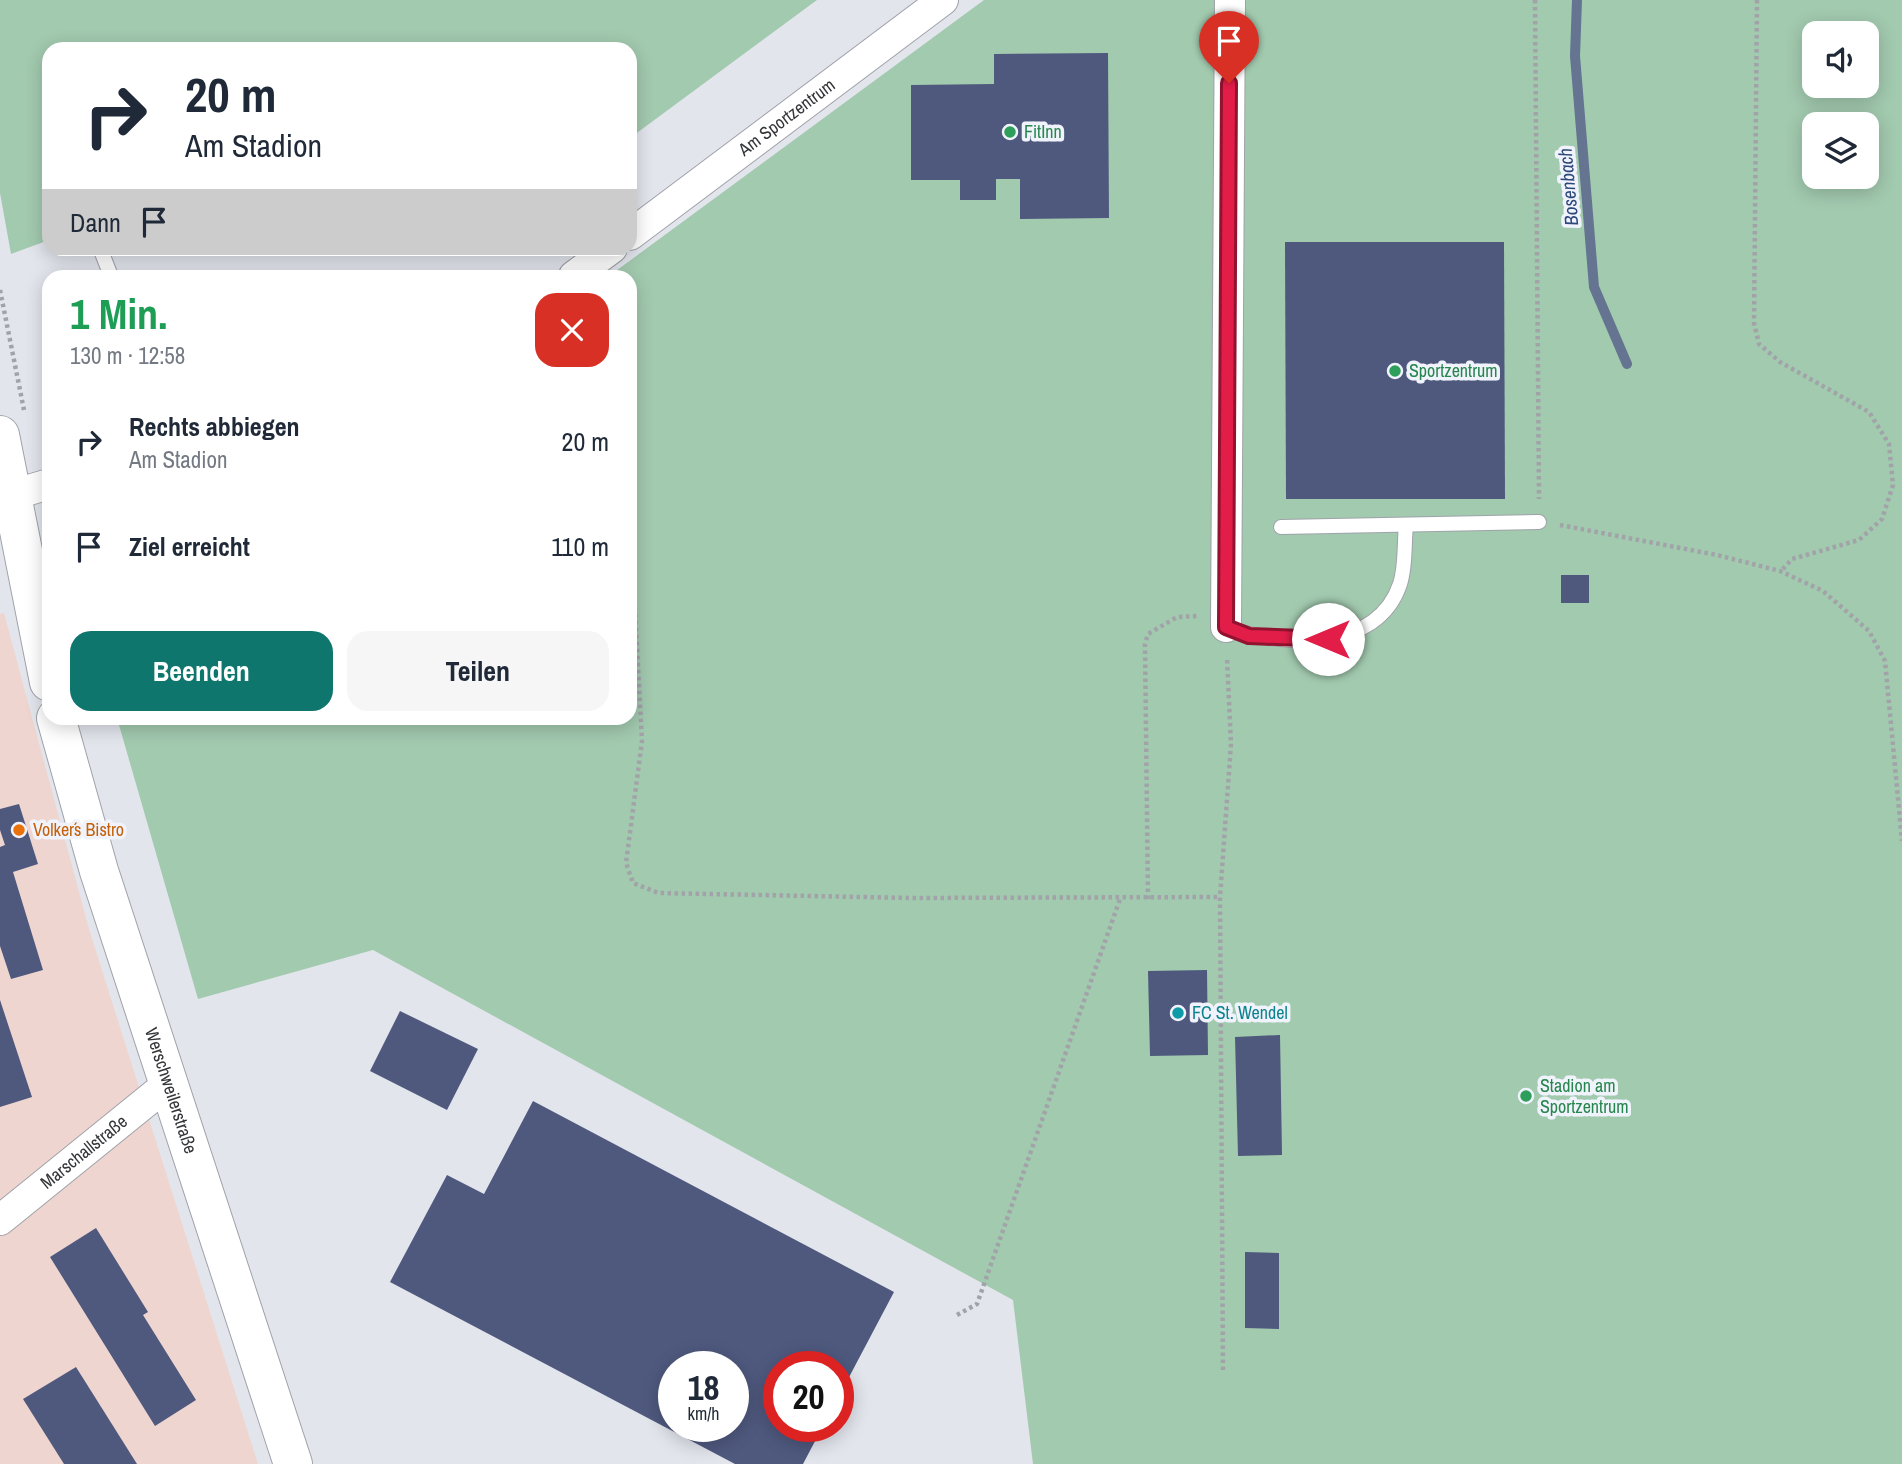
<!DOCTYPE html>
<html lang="de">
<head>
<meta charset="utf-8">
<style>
	body { margin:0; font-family:"Archivo Narrow",sans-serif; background:#f6f6f7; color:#1f2937; height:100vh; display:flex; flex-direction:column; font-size:26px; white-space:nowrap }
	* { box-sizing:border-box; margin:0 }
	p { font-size:23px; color:#747a83 }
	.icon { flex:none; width:38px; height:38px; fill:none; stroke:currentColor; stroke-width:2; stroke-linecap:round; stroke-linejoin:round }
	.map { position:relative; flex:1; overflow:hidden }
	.sheet { position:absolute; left:42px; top:270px; width:595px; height:455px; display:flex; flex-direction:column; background:#fff; border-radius:21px; box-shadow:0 4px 18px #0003 }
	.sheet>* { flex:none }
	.top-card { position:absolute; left:42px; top:42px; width:595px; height:214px; border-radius:21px; box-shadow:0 4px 18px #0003; background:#fff; color:#1f2937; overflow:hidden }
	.fabs { position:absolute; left:1802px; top:21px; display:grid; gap:14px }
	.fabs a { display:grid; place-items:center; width:77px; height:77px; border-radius:14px; background:#fff; box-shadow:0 4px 18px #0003; font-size:35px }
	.speed { position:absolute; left:658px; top:1351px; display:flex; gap:14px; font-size:35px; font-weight:700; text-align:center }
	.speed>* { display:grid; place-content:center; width:91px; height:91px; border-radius:50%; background:#fff; box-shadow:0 4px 18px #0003; line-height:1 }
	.speed small { font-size:18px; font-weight:400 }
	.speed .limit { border:10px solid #d22; background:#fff; color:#111 }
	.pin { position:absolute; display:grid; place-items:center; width:60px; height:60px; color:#fff; margin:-72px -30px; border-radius:50% 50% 50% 0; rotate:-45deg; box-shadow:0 0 7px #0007 }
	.pin .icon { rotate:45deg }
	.me { position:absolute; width:77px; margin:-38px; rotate:270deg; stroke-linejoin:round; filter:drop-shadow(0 0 5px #0008) }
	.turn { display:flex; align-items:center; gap:24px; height:147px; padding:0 28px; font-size:32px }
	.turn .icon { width:91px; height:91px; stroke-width:2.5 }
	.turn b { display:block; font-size:49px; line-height:60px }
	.then { display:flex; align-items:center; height:66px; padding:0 28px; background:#0003; gap:14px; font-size:26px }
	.round { display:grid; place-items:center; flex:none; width:74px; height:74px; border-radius:21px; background:#f6f6f7 }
	.head { display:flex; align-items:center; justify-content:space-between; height:119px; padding:0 28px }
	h1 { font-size:42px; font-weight:700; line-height:52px; color:#1e9e55 }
	.cta { display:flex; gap:14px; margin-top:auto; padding:14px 28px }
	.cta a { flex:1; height:80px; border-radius:21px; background:#0f766e; color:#fff; font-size:28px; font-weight:700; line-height:80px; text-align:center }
	.cta a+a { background:#f6f6f7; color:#1f2937 }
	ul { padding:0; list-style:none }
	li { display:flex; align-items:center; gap:21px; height:105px; padding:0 28px }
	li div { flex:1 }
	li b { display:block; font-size:26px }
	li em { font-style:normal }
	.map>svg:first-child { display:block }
</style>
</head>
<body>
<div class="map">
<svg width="1902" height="1464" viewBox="0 0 1902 1464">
	<rect width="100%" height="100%" fill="#e3e5ed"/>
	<polygon fill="#efd5cf" points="4,613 89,929 258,1464 0,1464 0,614"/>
	<g fill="#a2caaf" fill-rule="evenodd">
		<polygon points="0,0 817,0 630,138 630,49 49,49 49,240 11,254 0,193"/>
		<path d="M984,0h918v1464h-869l-20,-164 -640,-350 -175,49 -81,-281h513v-442h-21zM1815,33h52v53h-52zM1815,124h52v53h-52z"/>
	</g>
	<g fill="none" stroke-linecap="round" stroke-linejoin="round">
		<polyline stroke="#657490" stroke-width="10" points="1577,0 1575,56 1594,287 1627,364"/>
	</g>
	<g fill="#4f597e" fill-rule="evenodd">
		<polygon points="1108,53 1109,218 1020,219 1020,179 996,179 996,200 960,200 960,180 911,180 911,85 994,84 994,54"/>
		<polygon points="1285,242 1504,242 1505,499 1286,499"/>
		<rect x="1561" y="575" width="28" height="28"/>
		<polygon points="19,804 38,864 13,872 43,970 11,979 0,946 0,847 5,845 0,830 0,809"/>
		<polygon points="1207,970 1208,1055 1150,1056 1148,971"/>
		<polygon points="0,1000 32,1097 0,1107"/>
		<polygon points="400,1011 478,1049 447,1110 370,1071"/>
		<polygon points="1280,1035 1282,1155 1238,1156 1235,1037"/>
		<path d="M533,1101l361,191 -56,106v-31h-59v59h44l-20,38h-68l-345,-182 57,-107 37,19zM674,1367h59v59h-59z"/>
		<polygon points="96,1228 148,1312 143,1315 196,1400 155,1426 50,1257"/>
		<polygon points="1245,1252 1279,1253 1279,1329 1245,1328"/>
		<polygon points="76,1367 137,1464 64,1464 23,1399"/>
	</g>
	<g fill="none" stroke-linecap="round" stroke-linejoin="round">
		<g stroke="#9fa2a9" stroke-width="16">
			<g id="service">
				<polyline points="100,248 111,276"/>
				<polyline points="1281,527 1539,522"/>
				<path d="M1226,627c56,20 151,26 174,-43 6,-18 4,-41 6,-59"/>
			</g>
		</g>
		<g stroke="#9fa2a9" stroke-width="32">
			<g id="minor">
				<path id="s1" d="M630,235l313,-235"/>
				<polyline points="574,276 612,248"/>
				<polyline points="12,495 49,484"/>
				<polyline points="1226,627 1230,0"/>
				<path id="s2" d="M0,1220l168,-136"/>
			</g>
		</g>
		<g stroke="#9fa2a9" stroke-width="40">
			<g id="secondary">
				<polyline points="0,435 49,682"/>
				<path id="s3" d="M56,718l43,153 194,593"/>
			</g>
		</g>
		<g stroke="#a1a3a9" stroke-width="4.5" stroke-dasharray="3.5 3.5" stroke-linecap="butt">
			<polyline points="1535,0 1539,499"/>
			<polyline points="1757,0 1754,323 1759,344 1780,362 1869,412 1889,444 1893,485 1882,519 1859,540 1792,559 1781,571"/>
			<polyline points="0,290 24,410"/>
			<polyline points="630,516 642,741 626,863 633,883 659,893 912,898 1220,897"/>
			<polyline points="1560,525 1717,555 1780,571 1823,591 1869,631 1885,661 1902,841"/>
			<polyline points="1148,899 1145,644 1148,634 1177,617 1198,616"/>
			<polyline points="957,1315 977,1304 1120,899"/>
			<polyline points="1223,1370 1220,897 1231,744 1227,658"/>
		</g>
		<use href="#service" stroke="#fff" stroke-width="14"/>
		<use href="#minor" stroke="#fff" stroke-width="30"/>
		<use href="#secondary" stroke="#fff" stroke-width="38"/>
	</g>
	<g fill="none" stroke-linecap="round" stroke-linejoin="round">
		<g stroke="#92132f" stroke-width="18">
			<polyline id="route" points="1229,83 1226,627 1249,636 1328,639"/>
		</g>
		<use href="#route" stroke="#e11d48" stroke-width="12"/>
	</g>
	<g fill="#2e9e5b" stroke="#f0f3fb" stroke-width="2.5">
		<circle cx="1010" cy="132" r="7"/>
		<circle cx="1395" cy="371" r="7"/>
		<circle cx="1526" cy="1096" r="7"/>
	</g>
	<circle fill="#e8710a" stroke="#f0f3fb" stroke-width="2.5" cx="19" cy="830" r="7"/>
	<circle fill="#0f9aa8" stroke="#f0f3fb" stroke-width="2.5" cx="1178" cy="1013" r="7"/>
	<g text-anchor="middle" stroke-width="7" stroke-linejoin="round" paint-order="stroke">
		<g font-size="18" fill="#353639" stroke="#f0f3fb">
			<text dy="6" stroke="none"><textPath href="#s1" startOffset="196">Am Sportzentrum</textPath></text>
			<text dy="6" stroke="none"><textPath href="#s3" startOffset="390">Werschweilerstraße</textPath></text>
			<text dy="6" stroke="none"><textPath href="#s2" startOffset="108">Marschallstraße</textPath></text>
		</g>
		<g font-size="18" fill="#27864d" stroke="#f0f3fb" text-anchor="start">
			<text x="1024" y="138">FitInn</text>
			<text x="1409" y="377">Sportzentrum</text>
			<text x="1540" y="1092">Stadion am<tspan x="1540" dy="21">Sportzentrum</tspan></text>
		</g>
		<g font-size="18" fill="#c56008" stroke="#f0f3fb" text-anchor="start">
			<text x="33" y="836">Volker´s Bistro</text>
		</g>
		<g font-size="18" fill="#0d838f" stroke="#f0f3fb" text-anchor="start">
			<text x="1192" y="1019">FC St. Wendel</text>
		</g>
		<g font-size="19" font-style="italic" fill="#2c487b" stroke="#f0f3fb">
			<text transform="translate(1568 187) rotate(-95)" y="7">Bosenbach</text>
		</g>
	</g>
</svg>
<div class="fabs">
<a><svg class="icon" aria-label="sound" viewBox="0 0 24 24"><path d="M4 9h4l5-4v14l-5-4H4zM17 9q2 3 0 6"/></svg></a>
<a><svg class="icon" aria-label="layers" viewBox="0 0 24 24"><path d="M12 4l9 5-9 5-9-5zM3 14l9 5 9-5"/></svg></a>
</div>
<div class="speed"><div>18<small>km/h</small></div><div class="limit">20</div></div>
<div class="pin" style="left:1229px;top:83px;background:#d93025"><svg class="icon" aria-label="arrive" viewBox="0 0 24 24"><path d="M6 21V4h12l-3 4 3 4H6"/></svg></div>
<svg class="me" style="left:1328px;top:639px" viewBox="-20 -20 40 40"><circle r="19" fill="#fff"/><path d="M0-13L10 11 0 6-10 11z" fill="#e11d48"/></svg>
<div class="top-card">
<div class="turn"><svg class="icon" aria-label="right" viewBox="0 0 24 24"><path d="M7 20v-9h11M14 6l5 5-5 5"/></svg><div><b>20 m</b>Am Stadion</div></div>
<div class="then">Dann<svg class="icon" aria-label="arrive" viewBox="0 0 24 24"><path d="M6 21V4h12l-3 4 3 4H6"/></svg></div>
</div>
<section class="sheet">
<div class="head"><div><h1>1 Min.</h1><p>130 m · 12:58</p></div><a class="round" style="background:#d93025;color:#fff"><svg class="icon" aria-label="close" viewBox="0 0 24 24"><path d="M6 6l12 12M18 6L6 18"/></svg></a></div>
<ul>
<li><svg class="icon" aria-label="right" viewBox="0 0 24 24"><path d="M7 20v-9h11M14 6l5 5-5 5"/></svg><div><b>Rechts abbiegen</b><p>Am Stadion</p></div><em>20 m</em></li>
<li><svg class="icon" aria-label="arrive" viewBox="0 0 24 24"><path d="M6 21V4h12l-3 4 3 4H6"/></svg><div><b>Ziel erreicht</b></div><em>110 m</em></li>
</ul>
<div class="cta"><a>Beenden</a><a>Teilen</a></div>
</section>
</div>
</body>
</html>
